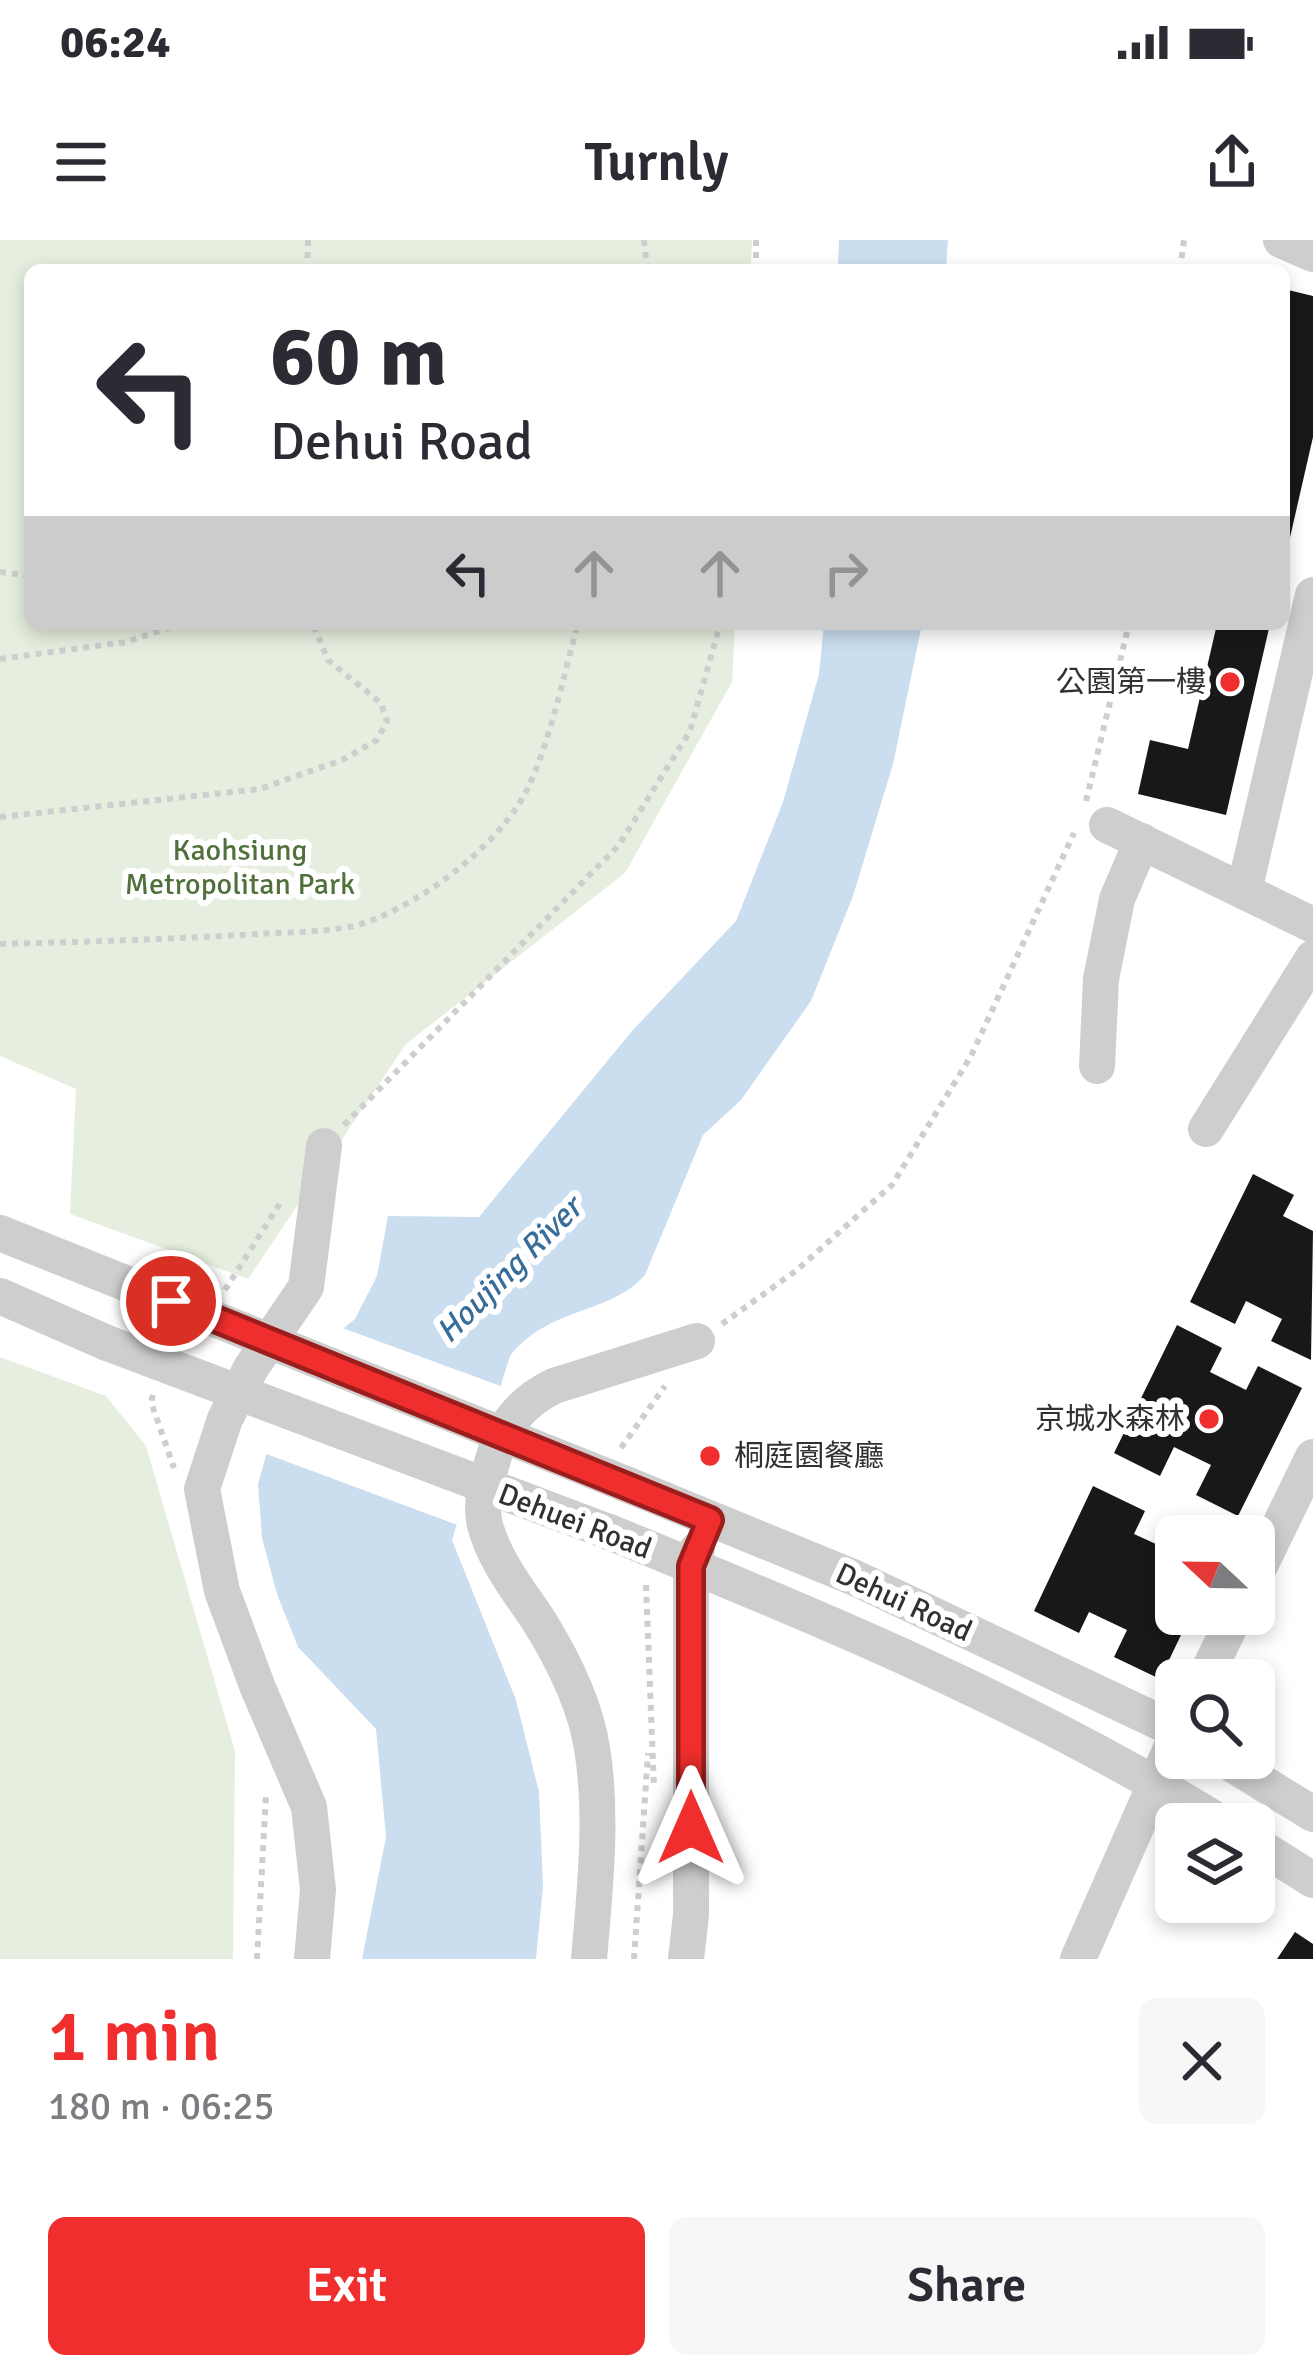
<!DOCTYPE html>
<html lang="en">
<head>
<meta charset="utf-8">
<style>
	body { margin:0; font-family:Signika,"Noto Sans TC",sans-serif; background:#f7f7f7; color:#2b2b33; height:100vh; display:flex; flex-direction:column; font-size:45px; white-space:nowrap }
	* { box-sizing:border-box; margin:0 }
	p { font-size:39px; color:#7c7c81 }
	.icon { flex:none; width:66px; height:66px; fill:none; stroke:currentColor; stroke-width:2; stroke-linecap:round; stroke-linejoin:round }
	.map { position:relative; height:1719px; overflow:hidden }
	.drawer { display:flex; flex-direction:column; background:#fff; flex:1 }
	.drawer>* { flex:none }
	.top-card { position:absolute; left:24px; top:24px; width:1266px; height:366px; border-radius:18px; box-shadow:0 6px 18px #0003; background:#fff; color:#2b2b33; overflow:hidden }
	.needle { width:78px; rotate:292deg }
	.controls { position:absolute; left:1155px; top:1275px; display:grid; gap:24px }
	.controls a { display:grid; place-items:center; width:120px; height:120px; border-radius:18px; background:#fff; box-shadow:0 6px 18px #0003; font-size:60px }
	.pin { position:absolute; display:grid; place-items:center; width:102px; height:102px; color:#fff; margin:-51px; border:6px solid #fff; border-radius:50%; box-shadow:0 3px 12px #0007 }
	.me { position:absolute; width:132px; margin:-66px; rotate:0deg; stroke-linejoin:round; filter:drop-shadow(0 0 9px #0008) }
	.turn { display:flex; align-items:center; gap:42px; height:252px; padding:0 48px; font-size:54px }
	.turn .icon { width:156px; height:156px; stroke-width:2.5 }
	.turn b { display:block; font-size:84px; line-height:102px }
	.lanes { display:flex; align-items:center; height:114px; padding:0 48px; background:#0003; justify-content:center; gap:60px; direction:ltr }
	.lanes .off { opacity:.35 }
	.round { display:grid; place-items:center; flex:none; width:126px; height:126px; border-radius:18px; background:#f7f7f7 }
	.overview { display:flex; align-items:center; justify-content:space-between; height:204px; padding:0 48px }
	h1 { font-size:72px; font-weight:600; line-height:90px; color:#ef2e2d }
	.button { display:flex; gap:24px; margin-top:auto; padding:24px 48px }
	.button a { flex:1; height:138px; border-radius:18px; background:#ef2e2d; color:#fff; font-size:48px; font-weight:600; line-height:138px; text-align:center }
	.button a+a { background:#f7f7f7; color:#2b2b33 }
	.status { display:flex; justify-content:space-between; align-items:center; height:84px; padding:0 60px; background:#fff; direction:ltr }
	.status svg { height:33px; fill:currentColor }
	header { display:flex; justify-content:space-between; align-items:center; height:156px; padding:0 48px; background:#fff; font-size:54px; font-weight:600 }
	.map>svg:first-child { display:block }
</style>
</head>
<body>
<div class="status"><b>06:24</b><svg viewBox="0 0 49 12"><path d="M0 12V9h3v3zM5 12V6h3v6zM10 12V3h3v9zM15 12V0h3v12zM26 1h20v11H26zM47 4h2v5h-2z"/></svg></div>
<header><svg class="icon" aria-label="menu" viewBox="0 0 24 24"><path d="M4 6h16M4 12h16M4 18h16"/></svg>Turnly<svg class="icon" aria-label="share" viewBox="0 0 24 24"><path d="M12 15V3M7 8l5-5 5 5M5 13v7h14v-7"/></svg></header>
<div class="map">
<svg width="1313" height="1719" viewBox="0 0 1313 1719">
	<rect width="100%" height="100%" fill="#fff"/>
	<g fill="#e6efdf">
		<polygon points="0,0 752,0 751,30 30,30 30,384 735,384 732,442 625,633 406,804 248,1039 70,974 76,849 0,816"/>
		<polygon points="0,1117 106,1156 146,1206 235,1511 233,1719 0,1719"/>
	</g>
	<g fill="#cbdeef">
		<polygon points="839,0 948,0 946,30 838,30"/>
		<path d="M824,384h98l-29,140 -40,132 -42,105 -70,99 -38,35 -58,140c-35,40 -96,31 -135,81l-58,184 64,160 23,92 4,94 -7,73h-174l24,-122 -10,-108 -78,-82 -21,-53 -15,-56 -4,-54 21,-74 35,-58 41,-33 22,-43 11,-60 91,1 153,-186 104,-110 47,-119 36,-128z"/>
	</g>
	<polygon fill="#fff" points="337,1086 506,1148 463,1287 261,1212 274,1168 308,1109"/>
	<g fill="#181818">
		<polygon points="1284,49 1313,56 1313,197 1286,315"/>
		<polygon points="1217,384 1270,384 1226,575 1138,554 1150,500 1188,509"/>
		<polygon points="1253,934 1294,955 1283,976 1313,991 1311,1120 1271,1101 1282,1079 1246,1061 1235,1084 1190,1062"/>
		<polygon points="1177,1085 1222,1108 1210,1132 1246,1150 1258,1126 1302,1148 1238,1276 1196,1255 1211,1225 1174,1207 1160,1236 1114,1213"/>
		<polygon points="1093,1246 1145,1271 1134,1294 1169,1310 1179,1288 1196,1296 1176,1296 1176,1374 1191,1374 1160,1439 1114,1417 1127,1390 1089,1372 1079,1393 1034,1371"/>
		<polygon points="1295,1692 1313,1704 1313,1719 1277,1719"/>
	</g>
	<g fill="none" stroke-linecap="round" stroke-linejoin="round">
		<g stroke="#cecece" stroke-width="6" stroke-dasharray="6 6" stroke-linecap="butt">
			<polyline points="644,0 647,30"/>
			<polyline points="307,30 308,0"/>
			<polyline points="756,30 756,0"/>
			<polyline points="1180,30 1184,0"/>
			<polyline points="0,332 30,336"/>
			<polyline points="0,419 126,402 180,384"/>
			<polyline points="1086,561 1129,384"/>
			<polyline points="0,577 260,549 342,520 377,500 387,481 381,463 328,420 313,384"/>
			<path d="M0,704c86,-2 171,-5 257,-10 37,-3 82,0 118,-15 53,-22 110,-65 142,-112 29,-43 46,-131 61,-183"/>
			<polyline points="344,885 619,605 690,491 720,384"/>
			<polyline points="225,1050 282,960"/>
			<polyline points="722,1084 797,1030 892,945 971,816 1074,593"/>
			<polyline points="153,1155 151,1162 174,1228"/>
			<polyline points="621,1208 665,1146"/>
			<polyline points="646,1345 654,1548"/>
			<polyline points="257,1719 266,1555"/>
			<polyline points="634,1719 648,1513"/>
		</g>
		<g stroke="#cecece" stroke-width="36">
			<polyline points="1281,0 1313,14"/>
			<polyline points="1107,585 1313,685"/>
			<polyline points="1244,651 1313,355"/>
			<polyline points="1097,826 1101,739 1117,659 1142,601"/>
			<polyline points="1206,889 1313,718"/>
			<polyline points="0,993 130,1045"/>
			<polyline points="0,1056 107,1103"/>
			<polyline points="628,1245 855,1338 1176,1490"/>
			<path d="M609,1292c210,85 421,173 614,292"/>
			<polyline points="1254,1338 1313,1217"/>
			<polyline points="1204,1440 1236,1374"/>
			<polyline points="1222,1518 1313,1574"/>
			<polyline points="1254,1603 1313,1640"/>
			<polyline points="312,1719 318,1650 309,1567 258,1448 222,1351 202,1249 225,1179 251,1128 306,1047 324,906"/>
			<path d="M589,1719c6,-69 14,-143 3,-211 -7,-44 -30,-90 -53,-127 -20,-30 -45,-61 -54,-96 -6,-24 3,-49 10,-72 10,-31 30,-53 59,-67l143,-45"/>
			<polyline points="686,1719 691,1675 691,1326 697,1310"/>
			<polyline points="1078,1719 1176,1497"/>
		</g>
		<g stroke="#cecece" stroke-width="36">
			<polyline points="130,1045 628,1245"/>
			<polyline points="107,1103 609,1292"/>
		</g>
	</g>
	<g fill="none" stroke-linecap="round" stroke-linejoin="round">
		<g stroke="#9b1e1d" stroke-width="30">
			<polyline id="route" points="171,1061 710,1280 691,1326 691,1588"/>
		</g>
		<use href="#route" stroke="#ef2e2d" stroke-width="21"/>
	</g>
	<g fill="#ef2e2d" stroke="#fff" stroke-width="4.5">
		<circle cx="1230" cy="442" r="12"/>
		<circle cx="1209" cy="1179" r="12"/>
		<circle cx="710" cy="1216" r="12"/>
	</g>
	<g text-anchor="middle" stroke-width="12" stroke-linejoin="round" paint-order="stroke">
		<g font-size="30" fill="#313131" stroke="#fff" text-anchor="end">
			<text x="1206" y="452">公園第一樓</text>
			<text x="1185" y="1189">京城水森林</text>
			<text x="734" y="1226" text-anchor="start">桐庭園餐廳</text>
		</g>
		<g font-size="30" fill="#50713b" stroke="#fff">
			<text x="240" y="620">Kaohsiung<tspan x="240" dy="34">Metropolitan Park</tspan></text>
		</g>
		<g font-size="30" fill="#313131" stroke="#fff">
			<text transform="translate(575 1281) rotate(21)" y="10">Dehuei Road</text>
			<text transform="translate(904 1362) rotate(25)" y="10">Dehui Road</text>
		</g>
		<g font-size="33" font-style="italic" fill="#396d99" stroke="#fff">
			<text transform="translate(508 1029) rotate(-45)" y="12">Houjing River</text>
		</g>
	</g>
</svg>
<div class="controls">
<a><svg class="needle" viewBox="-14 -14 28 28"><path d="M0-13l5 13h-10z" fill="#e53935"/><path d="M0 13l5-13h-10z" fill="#7c7c81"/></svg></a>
<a><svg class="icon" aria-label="search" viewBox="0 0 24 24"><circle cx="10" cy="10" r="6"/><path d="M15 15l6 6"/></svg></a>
<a><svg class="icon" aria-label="layers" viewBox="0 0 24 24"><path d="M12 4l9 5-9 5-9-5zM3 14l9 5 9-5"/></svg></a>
</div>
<div class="pin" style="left:171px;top:1061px;background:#d93025"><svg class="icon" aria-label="arrive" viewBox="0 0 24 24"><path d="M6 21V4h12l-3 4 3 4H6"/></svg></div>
<svg class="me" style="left:691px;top:1588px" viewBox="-20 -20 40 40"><path d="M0-17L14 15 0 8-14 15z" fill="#ef2e2d" stroke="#fff" stroke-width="4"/></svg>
<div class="top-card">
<div class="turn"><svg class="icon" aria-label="left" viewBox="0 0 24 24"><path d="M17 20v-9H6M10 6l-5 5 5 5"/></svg><div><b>60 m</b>Dehui Road</div></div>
<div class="lanes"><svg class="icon" aria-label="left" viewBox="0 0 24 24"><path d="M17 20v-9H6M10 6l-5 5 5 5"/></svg><svg class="icon off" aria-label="ahead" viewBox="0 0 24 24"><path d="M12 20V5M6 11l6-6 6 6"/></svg><svg class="icon off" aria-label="ahead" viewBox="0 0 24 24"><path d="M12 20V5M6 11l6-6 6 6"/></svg><svg class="icon off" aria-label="right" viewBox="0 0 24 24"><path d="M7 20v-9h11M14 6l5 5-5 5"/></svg></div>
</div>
</div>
<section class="drawer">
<div class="overview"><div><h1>1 min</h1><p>180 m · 06:25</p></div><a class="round"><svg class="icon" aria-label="close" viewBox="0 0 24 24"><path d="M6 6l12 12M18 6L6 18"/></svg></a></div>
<div class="button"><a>Exit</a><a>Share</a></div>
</section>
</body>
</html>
